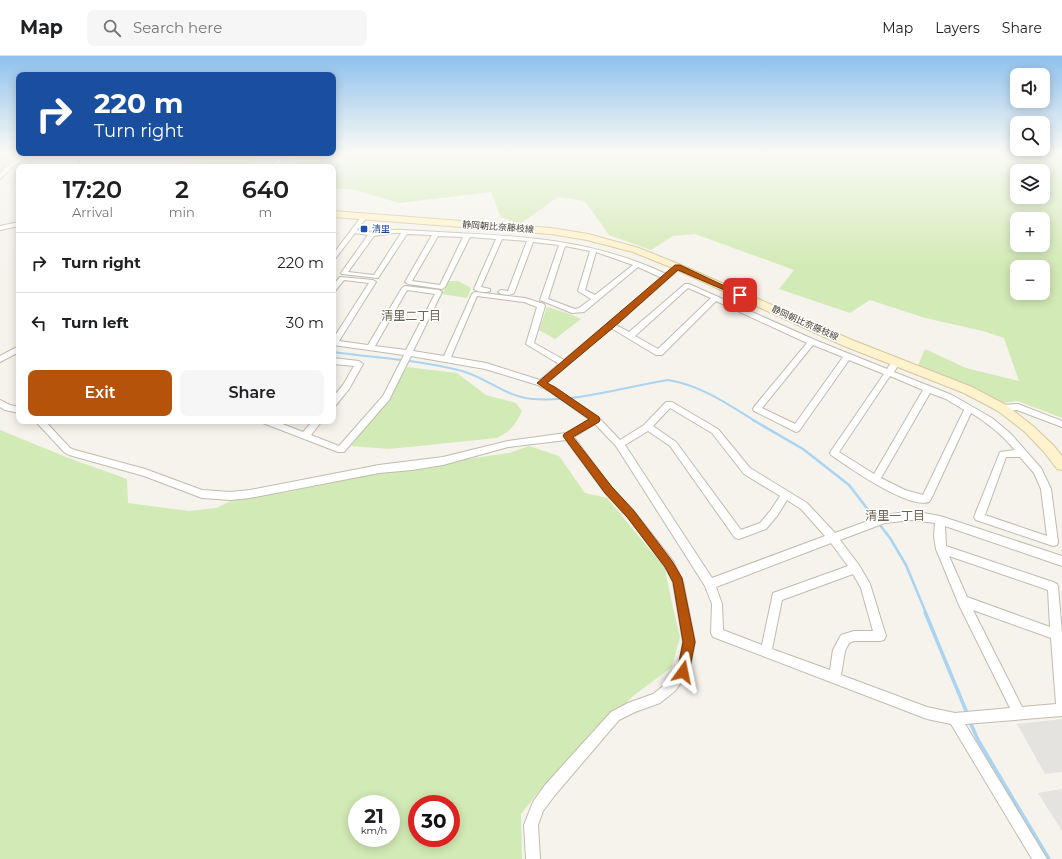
<!DOCTYPE html>
<html lang="en">
<head>
<meta charset="utf-8">
<style>
	body { margin:0; font-family:Montserrat,"Noto Sans JP",sans-serif; background:#f6f6f6; color:#202124; height:100vh; display:flex; flex-direction:column; font-size:15px; white-space:nowrap }
	* { box-sizing:border-box; margin:0 }
	p { font-size:13px; color:#757577 }
	.icon { flex:none; width:22px; height:22px; fill:none; stroke:currentColor; stroke-width:2; stroke-linecap:round; stroke-linejoin:round }
	.map { position:relative; flex:1; overflow:hidden }
	.drawer { position:absolute; left:16px; top:108px; width:320px; height:260px; display:flex; flex-direction:column; background:#fff; border-radius:8px; box-shadow:0 2px 10px #0003 }
	.drawer>* { flex:none }
	.hud { position:absolute; left:16px; top:16px; width:320px; height:84px; border-radius:8px; box-shadow:0 2px 10px #0003; background:#1a4fa0; color:#fff; overflow:hidden }
	.tools { position:absolute; left:1010px; top:12px; display:grid; gap:8px }
	.tools a { display:grid; place-items:center; width:40px; height:40px; border-radius:8px; background:#fff; box-shadow:0 2px 10px #0003; font-size:20px }
	.speed { position:absolute; left:348px; top:739px; display:flex; gap:8px; font-size:20px; font-weight:700; text-align:center }
	.speed>* { display:grid; place-content:center; width:52px; height:52px; border-radius:50%; background:#fff; box-shadow:0 2px 10px #0003; line-height:1 }
	.speed small { font-size:10px; font-weight:400 }
	.speed .limit { border:6px solid #d22; background:#fff; color:#111 }
	.pin { position:absolute; display:grid; place-items:center; width:34px; height:34px; color:#fff; margin:-17px; border-radius:8px; box-shadow:0 2px 6px #0006 }
	.me { position:absolute; width:44px; margin:-22px; rotate:12deg; stroke-linejoin:round; filter:drop-shadow(0 0 3px #0008) }
	.turn { display:flex; align-items:center; gap:14px; height:84px; padding:0 12px; font-size:18px }
	.turn .icon { width:52px; height:52px; stroke-width:2.5 }
	.turn b { display:block; font-size:28px; line-height:34px }
	.eta { display:flex; justify-content:space-evenly; align-items:center; height:68px; text-align:center }
	.eta b { font-size:24px; font-weight:600; line-height:28px }
	.primary-button { display:flex; gap:8px; margin-top:auto; padding:8px 12px }
	.primary-button a { flex:1; height:46px; border-radius:8px; background:#b45309; color:#fff; font-size:16px; font-weight:600; line-height:46px; text-align:center }
	.primary-button a+a { background:#f6f6f6; color:#202124 }
	ul { padding:0; list-style:none }
	li { display:flex; align-items:center; gap:12px; height:60px; padding:0 12px; border-top:1px solid #e0e0e0 }
	li div { flex:1 }
	li b { display:block; font-size:15px }
	li em { font-style:normal }
	header { display:flex; align-items:center; gap:24px; box-sizing:border-box; height:56px; padding:0 20px; background:#fff; border-bottom:1px solid #e0e0e0 }
	header strong { font-size:19px }
	nav { display:flex; gap:22px; margin-inline-start:auto; font-size:14px }
	.search { width:280px; height:36px; background:#f6f6f6; display:flex; align-items:center; gap:10px; box-sizing:border-box; padding:0 14px; border-radius:8px; color:#757577; font-size:15px }
	.map>svg:first-child { display:block }
</style>
</head>
<body>
<header>
<strong>Map</strong>
<div class="search"><svg class="icon" aria-label="search" viewBox="0 0 24 24"><circle cx="10" cy="10" r="6"/><path d="M15 15l6 6"/></svg>Search here</div>
<nav><a>Map</a><a>Layers</a><a>Share</a></nav>
</header>
<div class="map">
<svg width="1062" height="803" viewBox="0 0 1062 803">
	<rect width="100%" height="100%" fill="#f6f3ec"/>
	<g fill="#d2eab5" fill-rule="evenodd">
		<polygon points="0,97 28,97 0,119"/>
		<polygon points="189,97 277,97 267,100 245,111 211,111"/>
		<path d="M297,97h765v265l-44,-17 -17,2 -83,-38 7,-16 41,19 53,13 -15,-43 -21,-7 -58,-13 -55,-18 -20,13 -71,-24 15,-19 -99,-36 -22,2 -22,14 -42,-15 -24,-34 -27,-4 -38,27 -19,-7 -10,-25 -92,11 -44,-13 -22,-2v-21h-38zM1017,115h26v26h-26zM1017,163h26v26h-26zM1017,211h26v26h-26z"/>
		<polygon points="449,225 458,225 471,232 467,242 442,238"/>
		<polygon points="547,251 570,258 581,263 555,283 539,274"/>
		<path d="M407,311l50,6 29,22 30,8 6,8c-7,14 -10,19 -25,27l-108,11 -38,-3 36,-47z"/>
		<path d="M0,374l66,27 61,22 1,24 61,8 27,-3 15,-7 31,-6 26,-3 87,-20 134,-19 20,-7 30,10 26,37 22,5 58,70 6,31 9,38 -8,30 -39,29 -88,88 -24,30 1,45h-522zM357,748h34v34h-34zM417,748h34v34h-34z"/>
	</g>
	<g fill="#e5e3e0">
		<polygon points="1062,663 1062,716 1045,718 1017,668"/>
		<polygon points="1061,733 1062,736 1062,775 1038,737"/>
	</g>
	<g fill="none" stroke-linecap="round" stroke-linejoin="round">
		<polyline stroke="#a9d4f2" stroke-width="1.5" points="76,111 85,97"/>
		<path stroke="#a9d4f2" stroke-width="2" d="M333,296c43,6 87,8 129,19 25,7 44,26 71,28 45,3 91,-12 135,-19 32,5 60,24 87,41"/>
		<polyline stroke="#a9d4f2" stroke-width="2.5" points="753,364 803,393 849,429 890,482 906,509 926,557"/>
		<g stroke="#a9d4f2" stroke-width="3.5">
			<polyline points="925,556 967,657"/>
			<polyline points="970,666 978,684 1049,803"/>
		</g>
		<g stroke="#c2bbae" stroke-width="2">
			<g id="street">
				<polygon points="27,97 33,97 11,112 0,123 0,118 7,110"/>
				<polygon points="281,97 287,97 285,103 276,111 270,111 280,101"/>
				<path d="M364,159l3,2 -10,13c5,1 11,2 16,2 10,0 19,-3 30,-2 93,6 176,3 263,44l10,-8h4v2l-64,57 13,7 56,-48h4l126,56 72,29 6,-9h6l1,2 -6,10 58,23 40,23 18,15 31,35 10,21 7,53 -1,3 -4,1 -77,-26 -2,-3 26,-65 15,-2c-13,-15 -27,-27 -44,-37l-40,86 -2,3c-21,7 -79,-34 -98,-47l-1,-2 1,-2 53,-77 -35,-14 -50,71 -3,1 -42,-21 -1,-2 1,-2 53,-64 -91,-42 -54,54h-6l-45,-27 -64,55 52,35 21,22 24,-15 22,-23h6l46,27 32,39 57,35 28,30 49,-18 22,-3h12l22,4 122,40v10l-117,-40 1,20 107,36 4,2 1,3 4,46v83l-97,8 82,135h-15l-81,-135 -24,-5 -214,-82 -2,-4 1,-29 -7,-18 -89,-140 -21,-22 -21,13 37,50 23,24 39,50 10,21 12,60 -6,30 -14,19 -15,12 -25,9 -16,8 -64,75 -12,16 -5,14 2,34h-14l-2,-34 9,-23 12,-17 66,-73 17,-9 25,-9 14,-11 11,-14 5,-27 -10,-60 -8,-15 -37,-50 -23,-24 -39,-53 -58,7 -65,18 -31,5 -33,3 -129,25 -20,2 -28,-2 -58,-22 -75,-21 -5,-3 -27,-29 -1,-2h9l25,27 5,2 70,19 57,21 28,2 20,-2 129,-25 64,-8 65,-16 58,-8 24,-13 -41,-29 -11,-6 -53,-16 -74,-13 -22,44 -45,52h-6l-75,-29 -1,-2h13l28,11 10,-11h9l-11,14 28,11 44,-50 21,-41 -71,-10v-6l36,-56 -25,-3 -9,11 -2,1v-7l7,-8 33,3 3,2 -37,59 29,4 34,-57 3,-2 34,4 3,2 -29,59 31,5 28,-62 3,-2 50,6 19,6 1,2 -11,37 30,17 98,-82 -24,-11 -54,45 -12,1 -32,-13 19,-55 -26,-3 -19,51c-3,3 -13,2 -16,-1l3,-2 7,1 19,-50 -25,-2 -21,48 9,2v2c-4,2 -13,1 -16,-2l22,-50 -26,-2 -25,50 -3,2 -34,-5 -3,-2 27,-47 -25,-1 -29,44 -36,-4 -1,-1 27,-38 -13,-2 -20,26 -2,1v-6l29,-38zM395,177h6l-27,42 -26,-3 26,-36zM438,180l25,1 -23,48 -28,-4zM565,190l25,5 -12,40 13,8 -12,9 -4,1 -27,-10zM596,196l37,13 -38,30 -10,-5zM688,232l23,10 -53,51 -23,-13zM407,234l28,4 -29,56 -31,-4zM477,240l47,6 13,5 -11,37 33,20 -19,16 -54,-17 -35,-6zM813,289l30,12 -48,67 -33,-16zM890,320l33,14 -49,84 -35,-22zM930,337l16,6 18,11 -41,85 -18,-5 -24,-12zM670,352l42,25 32,41 36,22 -9,14 -11,13 -19,7 -65,-88 -23,-16zM648,375l22,15 65,92 4,1 27,-10 11,-13 10,-16 14,9 24,27 -113,42 -87,-133zM1006,401h14l14,16 7,16 6,47 -62,-21zM912,464l23,3 -1,13 2,13 23,56 51,103 -55,5 -28,-6 -86,-32 4,-24 4,-8 5,-2h26l4,-1 2,-4 -16,-52 -11,-19 -19,-25 45,-17zM831,487l17,23 -75,27 -11,52 -39,-15 -1,-26 -6,-17zM949,500l99,34 2,37 -83,-30zM853,518l8,14 12,43h-19l-13,4 -8,15 -3,20 -58,-21 10,-49zM973,554l78,28 5,66 -34,3z"/>
				<polygon points="19,166 19,170 0,174 0,170"/>
				<polygon points="19,290 19,296 0,306 0,300"/>
				<polygon points="333,302 359,305 363,308 349,333 336,349 333,350 333,341 343,329 354,310 333,308"/>
				<polygon points="0,344 10,349 19,351 19,357 5,354 0,351"/>
				<polygon points="1018,348 1062,365 1062,371 1017,354 1002,355 998,352 1002,349"/>
			</g>
		</g>
		<g stroke="#d6c79b" stroke-width="2">
			<g id="secondary">
				<polygon points="181,97 190,97 207,111 198,111"/>
				<polygon points="333,155 551,172 588,178 639,192 681,209 852,284 972,331 1006,349 1033,370 1054,390 1062,400 1062,414 1057,413 1044,396 1025,376 998,355 964,337 844,290 675,213 633,196 587,184 551,178 333,161"/>
			</g>
		</g>
		<use href="#street" fill="#fff" fill-rule="evenodd"/>
		<use href="#secondary" fill="#fff3cd" fill-rule="evenodd"/>
	</g>
	<linearGradient id="sky" x2="0" y2="1"><stop stop-color="#8fc1ec"/><stop offset="0.46" stop-color="#fbfaf6"/><stop offset="1" stop-color="#fbfaf6" stop-opacity="0"/></linearGradient>
	<rect width="1062" height="210" fill="url(#sky)"/>
	<polygon fill="#b45309" stroke="#753606" points="675,209 680,209 744,239 740,241 738,240 678,214 614,271 547,327 555,331 599,361 600,364 599,366 573,381 612,431 634,455 672,505 682,522 695,586 689,616 687,620 683,622 679,620 677,616 683,586 673,526 665,511 627,461 605,437 563,380 564,378 589,363 537,327"/>
	<rect fill="#1a4fb4" stroke="#fff" stroke-width="1.5" x="360" y="169" width="8" height="8" rx="2"/>
	<g text-anchor="middle" stroke-width="3" stroke-linejoin="round" paint-order="stroke">
		<g font-size="9" fill="#4b4439" stroke="#fff">
			<text transform="translate(498 171) rotate(4)" y="3">静岡朝比奈藤枝線</text>
			<text transform="translate(805 267) rotate(24)" y="3">静岡朝比奈藤枝線</text>
		</g>
		<g font-size="9" fill="#164399" stroke="#fff" text-anchor="start">
			<text x="372" y="176">清里</text>
		</g>
		<g font-size="12" fill="#6e6250" stroke="#fff">
			<text x="411" y="264">清里二丁目</text>
			<text x="895" y="464">清里一丁目</text>
		</g>
	</g>
</svg>
<div class="tools">
<a><svg class="icon" aria-label="sound" viewBox="0 0 24 24"><path d="M4 9h4l5-4v14l-5-4H4zM17 9q2 3 0 6"/></svg></a>
<a><svg class="icon" aria-label="search" viewBox="0 0 24 24"><circle cx="10" cy="10" r="6"/><path d="M15 15l6 6"/></svg></a>
<a><svg class="icon" aria-label="layers" viewBox="0 0 24 24"><path d="M12 4l9 5-9 5-9-5zM3 14l9 5 9-5"/></svg></a>
<a>+</a>
<a>−</a>
</div>
<div class="speed"><div>21<small>km/h</small></div><div class="limit">30</div></div>
<div class="pin" style="left:740px;top:239px;background:#d93025"><svg class="icon" aria-label="arrive" viewBox="0 0 24 24"><path d="M6 21V4h12l-3 4 3 4H6"/></svg></div>
<svg class="me" style="left:683px;top:616px" viewBox="-20 -20 40 40"><path d="M0-17L14 15 0 8-14 15z" fill="#b45309" stroke="#fff" stroke-width="4"/></svg>
<div class="hud">
<div class="turn"><svg class="icon" aria-label="right" viewBox="0 0 24 24"><path d="M7 20v-9h11M14 6l5 5-5 5"/></svg><div><b>220 m</b>Turn right</div></div>
</div>
<section class="drawer">
<div class="eta">
<div><b>17:20</b><p>Arrival</p></div>
<div><b>2</b><p>min</p></div>
<div><b>640</b><p>m</p></div>
</div>
<ul>
<li><svg class="icon" aria-label="right" viewBox="0 0 24 24"><path d="M7 20v-9h11M14 6l5 5-5 5"/></svg><div><b>Turn right</b></div><em>220 m</em></li>
<li><svg class="icon" aria-label="left" viewBox="0 0 24 24"><path d="M17 20v-9H6M10 6l-5 5 5 5"/></svg><div><b>Turn left</b></div><em>30 m</em></li>
</ul>
<div class="primary-button"><a>Exit</a><a>Share</a></div>
</section>
</div>
</body>
</html>
